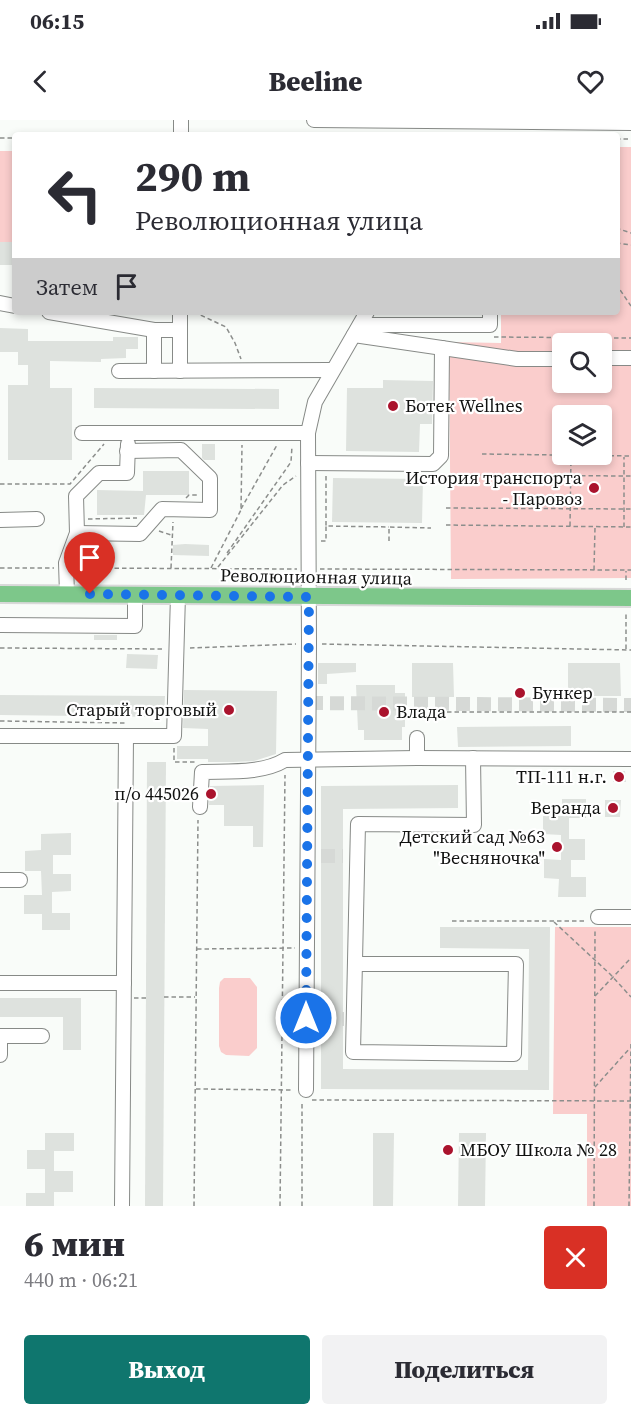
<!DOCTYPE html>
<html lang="ru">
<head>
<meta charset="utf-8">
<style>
	body { margin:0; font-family:"Source Serif 4",serif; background:#f2f2f3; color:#2b2b33; height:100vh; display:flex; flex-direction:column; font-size:22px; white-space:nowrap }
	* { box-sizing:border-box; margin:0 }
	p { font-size:20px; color:#7c7c81 }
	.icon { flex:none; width:33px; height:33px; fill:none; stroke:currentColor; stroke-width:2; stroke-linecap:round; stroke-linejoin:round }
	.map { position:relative; height:1086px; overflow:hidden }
	.panel { display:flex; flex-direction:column; background:#fff; flex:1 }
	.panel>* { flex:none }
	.top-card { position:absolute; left:12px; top:12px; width:608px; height:183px; border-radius:6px; box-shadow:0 3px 9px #0003; background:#fff; color:#2b2b33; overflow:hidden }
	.fabs { position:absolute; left:552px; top:213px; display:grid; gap:12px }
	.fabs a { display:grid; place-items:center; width:60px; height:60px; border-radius:6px; background:#fff; box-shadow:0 3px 9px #0003; font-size:30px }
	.pin { position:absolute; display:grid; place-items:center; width:51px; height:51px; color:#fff; margin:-62px -26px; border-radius:50% 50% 50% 0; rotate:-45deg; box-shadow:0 0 6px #0007 }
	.pin .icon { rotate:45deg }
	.me { position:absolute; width:66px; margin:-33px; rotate:0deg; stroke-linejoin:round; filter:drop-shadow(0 0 4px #0008) }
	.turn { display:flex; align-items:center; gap:21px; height:126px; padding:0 24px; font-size:27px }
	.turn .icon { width:78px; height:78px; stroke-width:2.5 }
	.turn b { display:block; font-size:42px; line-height:51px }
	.then { display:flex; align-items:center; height:57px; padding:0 24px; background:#0003; gap:12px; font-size:22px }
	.round { display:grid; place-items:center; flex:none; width:63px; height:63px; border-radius:6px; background:#f2f2f3 }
	.summary { display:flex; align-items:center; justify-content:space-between; height:102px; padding:0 24px }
	h1 { font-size:36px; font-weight:800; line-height:45px }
	.button { display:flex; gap:12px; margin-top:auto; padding:12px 24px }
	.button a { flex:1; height:69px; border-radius:6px; background:#0f766e; color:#fff; font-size:24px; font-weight:800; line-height:69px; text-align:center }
	.button a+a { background:#f2f2f3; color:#2b2b33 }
	.status { display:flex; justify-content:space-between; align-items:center; height:42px; padding:0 30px; background:#fff; direction:ltr }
	.status svg { height:16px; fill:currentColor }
	header { display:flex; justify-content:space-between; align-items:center; height:78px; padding:0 24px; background:#fff; font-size:27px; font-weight:800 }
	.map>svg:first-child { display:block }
</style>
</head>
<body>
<div class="status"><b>06:15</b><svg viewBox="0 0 49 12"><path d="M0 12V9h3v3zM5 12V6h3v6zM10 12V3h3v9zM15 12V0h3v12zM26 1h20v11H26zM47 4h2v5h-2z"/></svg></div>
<header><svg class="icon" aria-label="back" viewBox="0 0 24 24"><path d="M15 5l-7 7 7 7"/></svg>Beeline<svg class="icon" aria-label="heart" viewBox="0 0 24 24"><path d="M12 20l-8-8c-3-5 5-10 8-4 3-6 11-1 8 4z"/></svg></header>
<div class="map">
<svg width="631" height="1086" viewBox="0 0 631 1086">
	<rect width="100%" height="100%" fill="#f9fcf9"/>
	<g fill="#facdcc" fill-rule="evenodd">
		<path d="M617,27h14v431l-180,1 -2,-237 52,1v-31h115zM562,224h40v38h-40zM562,296h40v38h-40z"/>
		<rect x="0" y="31" width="15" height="91"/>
		<polygon points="555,807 631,807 631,1086 587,1086 587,994 553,994"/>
		<polygon points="224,858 250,858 257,867 257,928 249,936 226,935 221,932 219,926 219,868 220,862"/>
	</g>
	<g fill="#dee2de">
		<rect x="0" y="122" width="15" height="23"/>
		<polygon points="0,208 28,209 28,221 113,221 113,217 138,217 138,229 126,229 126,238 101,239 101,242 50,241 50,268 72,268 72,340 8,340 8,265 28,265 28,245 18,245 18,232 0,232"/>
		<polygon points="383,260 433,261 432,304 420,304 419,332 346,331 347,268 383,268"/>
		<polygon points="94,268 279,269 279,289 94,288"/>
		<polygon points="202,324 215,324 215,340 204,340 202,338"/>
		<polygon points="143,351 189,351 189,375 146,375 144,395 97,395 97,370 143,371"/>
		<polygon points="333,358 423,359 422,403 332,402"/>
		<polygon points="185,424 209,425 209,436 173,435 173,425"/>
		<rect x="94" y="515" width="23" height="5"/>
		<polygon points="127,534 158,535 157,549 126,548"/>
		<polygon points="318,543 356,543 356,552 327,554 327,564 318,564"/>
		<polygon points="412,543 453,543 454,577 412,577"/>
		<polygon points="568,543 620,543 621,576 568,576"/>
		<polygon points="356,565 395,565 395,573 405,573 405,607 402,607 402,620 364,620 364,610 358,610"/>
		<polygon points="184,570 277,571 276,634 254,641 233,642 208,642 208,639 177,639 177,626 208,626 208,609 183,608"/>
		<polygon points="0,575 165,576 164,597 0,595"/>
		<polygon points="571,606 571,626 458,627 457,607"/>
		<polygon points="147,642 166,642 163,1086 145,1086"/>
		<polygon points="613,651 625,651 626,662 613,662"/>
		<polygon points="264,665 263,727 253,727 253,706 224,706 224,685 209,685 210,666"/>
		<polygon points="458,665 458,688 343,689 343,949 528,950 529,829 440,828 440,807 550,807 549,970 321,969 321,908 328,904 330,899 326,892 321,890 321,666"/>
		<polygon points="562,679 586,679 586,698 569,698 569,719 585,719 585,740 571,740 571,757 586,757 586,777 558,777 559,759 544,758 544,739 561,740 561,715 543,714 543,696 562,696"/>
		<polygon points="605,680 621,680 620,697 605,697"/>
		<polygon points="71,713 71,735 53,735 53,754 71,754 71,771 52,772 52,793 70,793 70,810 42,810 42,794 24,794 24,775 42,775 41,751 25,751 25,731 41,730 41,714"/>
		<polygon points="0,878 81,878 81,930 63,930 63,897 0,897"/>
		<polygon points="45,1013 74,1013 74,1031 54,1031 54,1051 73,1051 73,1072 54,1072 54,1086 26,1086 26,1073 45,1073 45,1049 27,1049 27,1030 45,1030"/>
		<polygon points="373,1013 394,1013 393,1086 373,1086"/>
		<polygon points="459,1013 486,1013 485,1086 458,1086"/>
	</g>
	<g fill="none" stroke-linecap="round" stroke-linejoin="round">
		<g stroke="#d6d9d6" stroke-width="14" stroke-dasharray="14 7" stroke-linecap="butt">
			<polyline points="309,583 631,585"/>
			<polyline points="321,736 343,736"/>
			<polyline points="321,899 344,899"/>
		</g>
		<g stroke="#878a87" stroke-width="16">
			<g id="minor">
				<polyline points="181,0 181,15"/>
				<polyline points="314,0 631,3"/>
				<polyline points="0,183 15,186"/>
				<polyline points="49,192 154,210 180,210"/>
				<polyline points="360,205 490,205 490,192"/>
				<polyline points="154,210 154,251"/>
				<polyline points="354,215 517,239 562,239"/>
				<polyline points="602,238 631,238"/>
				<polyline points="119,251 332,250"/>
				<polyline points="180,251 180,192"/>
				<polyline points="82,313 308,313"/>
				<polyline points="308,343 433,344 441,336 442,228"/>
				<polyline points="0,400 37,399"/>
				<polyline points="77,413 140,414 162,389 210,390 210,358 181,330 127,331"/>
				<polyline points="67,474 66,443 77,413 76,376 99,353 127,353 128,324"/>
				<polyline points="0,505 135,506 135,475"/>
				<polyline points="0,616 174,616 178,475"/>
				<polyline points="417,618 417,638"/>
				<path d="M200,687l2,-35c26,-1 60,2 83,-12l132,-2 214,1"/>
				<polyline points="0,760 20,760"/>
				<polyline points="598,797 631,797"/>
				<polyline points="355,844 516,844 514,934 353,932 358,704 474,705 473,638"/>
				<polyline points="0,863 124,863"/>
				<polyline points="306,898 321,899"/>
				<polyline points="0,916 42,916"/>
				<polyline points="0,935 0,916"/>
				<polyline points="306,970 309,524 308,313 315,282 367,192"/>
				<polyline points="122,1086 126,616"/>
			</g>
		</g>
		<g stroke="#d9d9d9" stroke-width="20">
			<polyline id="major" points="0,474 631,478"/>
		</g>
		<g stroke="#8c8e8c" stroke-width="1.5" stroke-dasharray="4.5 3" stroke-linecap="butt">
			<polyline points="0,18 15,18"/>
			<polyline points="616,19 631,19"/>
			<polyline points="616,108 631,113"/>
			<polyline points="616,123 631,125"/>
			<polyline points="616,164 631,186"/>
			<polyline points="194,192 226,207 235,223 241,239"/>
			<polyline points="494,217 631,218"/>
			<polyline points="482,334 631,336"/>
			<polyline points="446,355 631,356"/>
			<polyline points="326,356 326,406"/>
			<polyline points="0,364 70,364 104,324"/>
			<polyline points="186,378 189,375 198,375"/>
			<polyline points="446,388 631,389"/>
			<polyline points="241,389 277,325"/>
			<polyline points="88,399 137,398"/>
			<polyline points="446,405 631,407"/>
			<polyline points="570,406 571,336"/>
			<polyline points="624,407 624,337"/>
			<polyline points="159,411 171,415"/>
			<polyline points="321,421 326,421 326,406 389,407"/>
			<polyline points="389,421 389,407 431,408"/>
			<polyline points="227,433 291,342 292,326"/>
			<polyline points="218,447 283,365 296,356"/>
			<polyline points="0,448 54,448"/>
			<polyline points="77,448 297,449"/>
			<polyline points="171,448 173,402"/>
			<polyline points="211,448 241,390 242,325"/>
			<polyline points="320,449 631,450"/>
			<polyline points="594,450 595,407"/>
			<polyline points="626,460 626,451"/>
			<polyline points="322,524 631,530"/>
			<polyline points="0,528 164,529"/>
			<polyline points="190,528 296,524"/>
			<polyline points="626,529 626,492"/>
			<polyline points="447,592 631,592"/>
			<polyline points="0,601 126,603"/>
			<polyline points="174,628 174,642 195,642"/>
			<polyline points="452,801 586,801"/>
			<polyline points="554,802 610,854 631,877"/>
			<polyline points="197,829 295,828"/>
			<polyline points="595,876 631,838"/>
			<polyline points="164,877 195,877"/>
			<polyline points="134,878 146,878"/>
			<polyline points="595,967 630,928"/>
			<polyline points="196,969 293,970"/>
			<polyline points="312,980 631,981"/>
			<polyline points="194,1086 198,700"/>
			<polyline points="280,1086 285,655"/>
			<polyline points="302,1086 302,982"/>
			<polyline points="594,1086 595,810"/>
			<polyline points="629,1086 631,921"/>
		</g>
		<use href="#minor" stroke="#fff" stroke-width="14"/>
		<use href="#major" stroke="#7dc78a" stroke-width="16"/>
	</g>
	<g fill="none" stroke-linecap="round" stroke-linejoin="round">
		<polyline stroke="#1a73e8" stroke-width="10" stroke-dasharray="0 18" points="90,474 309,477 306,898"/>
	</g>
	<g fill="#aa132d" stroke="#fff" stroke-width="2">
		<circle cx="393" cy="286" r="6"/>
		<circle cx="594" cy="368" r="6"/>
		<circle cx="520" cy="573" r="6"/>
		<circle cx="229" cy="590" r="6"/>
		<circle cx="384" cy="592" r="6"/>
		<circle cx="619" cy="657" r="6"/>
		<circle cx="211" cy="674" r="6"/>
		<circle cx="613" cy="688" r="6"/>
		<circle cx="557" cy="727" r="6"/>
		<circle cx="448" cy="1030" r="6"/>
	</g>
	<g text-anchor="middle" stroke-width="4.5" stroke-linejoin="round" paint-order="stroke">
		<g font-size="18" fill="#101110" stroke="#fff" text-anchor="end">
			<text x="405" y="292" text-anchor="start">Ботек Wellnes</text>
			<text x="582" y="364">История транспорта<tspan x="582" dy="21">- Паровоз</tspan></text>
			<text x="532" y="579" text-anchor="start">Бункер</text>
			<text x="217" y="596">Старый торговый</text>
			<text x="396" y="598" text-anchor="start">Влада</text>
			<text x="607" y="663">ТП-111 н.г.</text>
			<text x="199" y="680">п/о 445026</text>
			<text x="601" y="694">Веранда</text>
			<text x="545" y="723">Детский сад №63<tspan x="545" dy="21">"Весняночка"</tspan></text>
			<text x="460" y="1036" text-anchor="start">МБОУ Школа № 28</text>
		</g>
		<g font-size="18" fill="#101110" stroke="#fff">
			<text transform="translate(316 457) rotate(1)" y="6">Революционная улица</text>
		</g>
	</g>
</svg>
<div class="fabs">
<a><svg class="icon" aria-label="search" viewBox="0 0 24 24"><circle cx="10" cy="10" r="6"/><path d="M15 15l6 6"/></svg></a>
<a><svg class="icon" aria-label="layers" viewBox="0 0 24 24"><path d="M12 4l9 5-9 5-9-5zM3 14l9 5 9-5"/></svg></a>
</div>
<div class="pin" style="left:90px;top:474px;background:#d93025"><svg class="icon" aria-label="arrive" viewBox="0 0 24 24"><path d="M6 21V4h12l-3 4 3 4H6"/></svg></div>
<svg class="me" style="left:306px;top:898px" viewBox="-20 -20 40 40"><circle r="17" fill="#1a73e8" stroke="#fff" stroke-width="3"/><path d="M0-11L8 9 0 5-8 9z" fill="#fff"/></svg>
<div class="top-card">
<div class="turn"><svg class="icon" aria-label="left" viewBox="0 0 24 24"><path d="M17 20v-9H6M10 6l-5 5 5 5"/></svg><div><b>290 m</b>Революционная улица</div></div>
<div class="then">Затем<svg class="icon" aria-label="arrive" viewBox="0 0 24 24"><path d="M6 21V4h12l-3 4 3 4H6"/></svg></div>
</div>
</div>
<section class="panel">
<div class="summary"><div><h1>6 мин</h1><p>440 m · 06:21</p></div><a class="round" style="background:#d93025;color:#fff"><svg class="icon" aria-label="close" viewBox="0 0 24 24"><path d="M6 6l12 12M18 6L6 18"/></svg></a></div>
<div class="button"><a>Выход</a><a>Поделиться</a></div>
</section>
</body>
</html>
